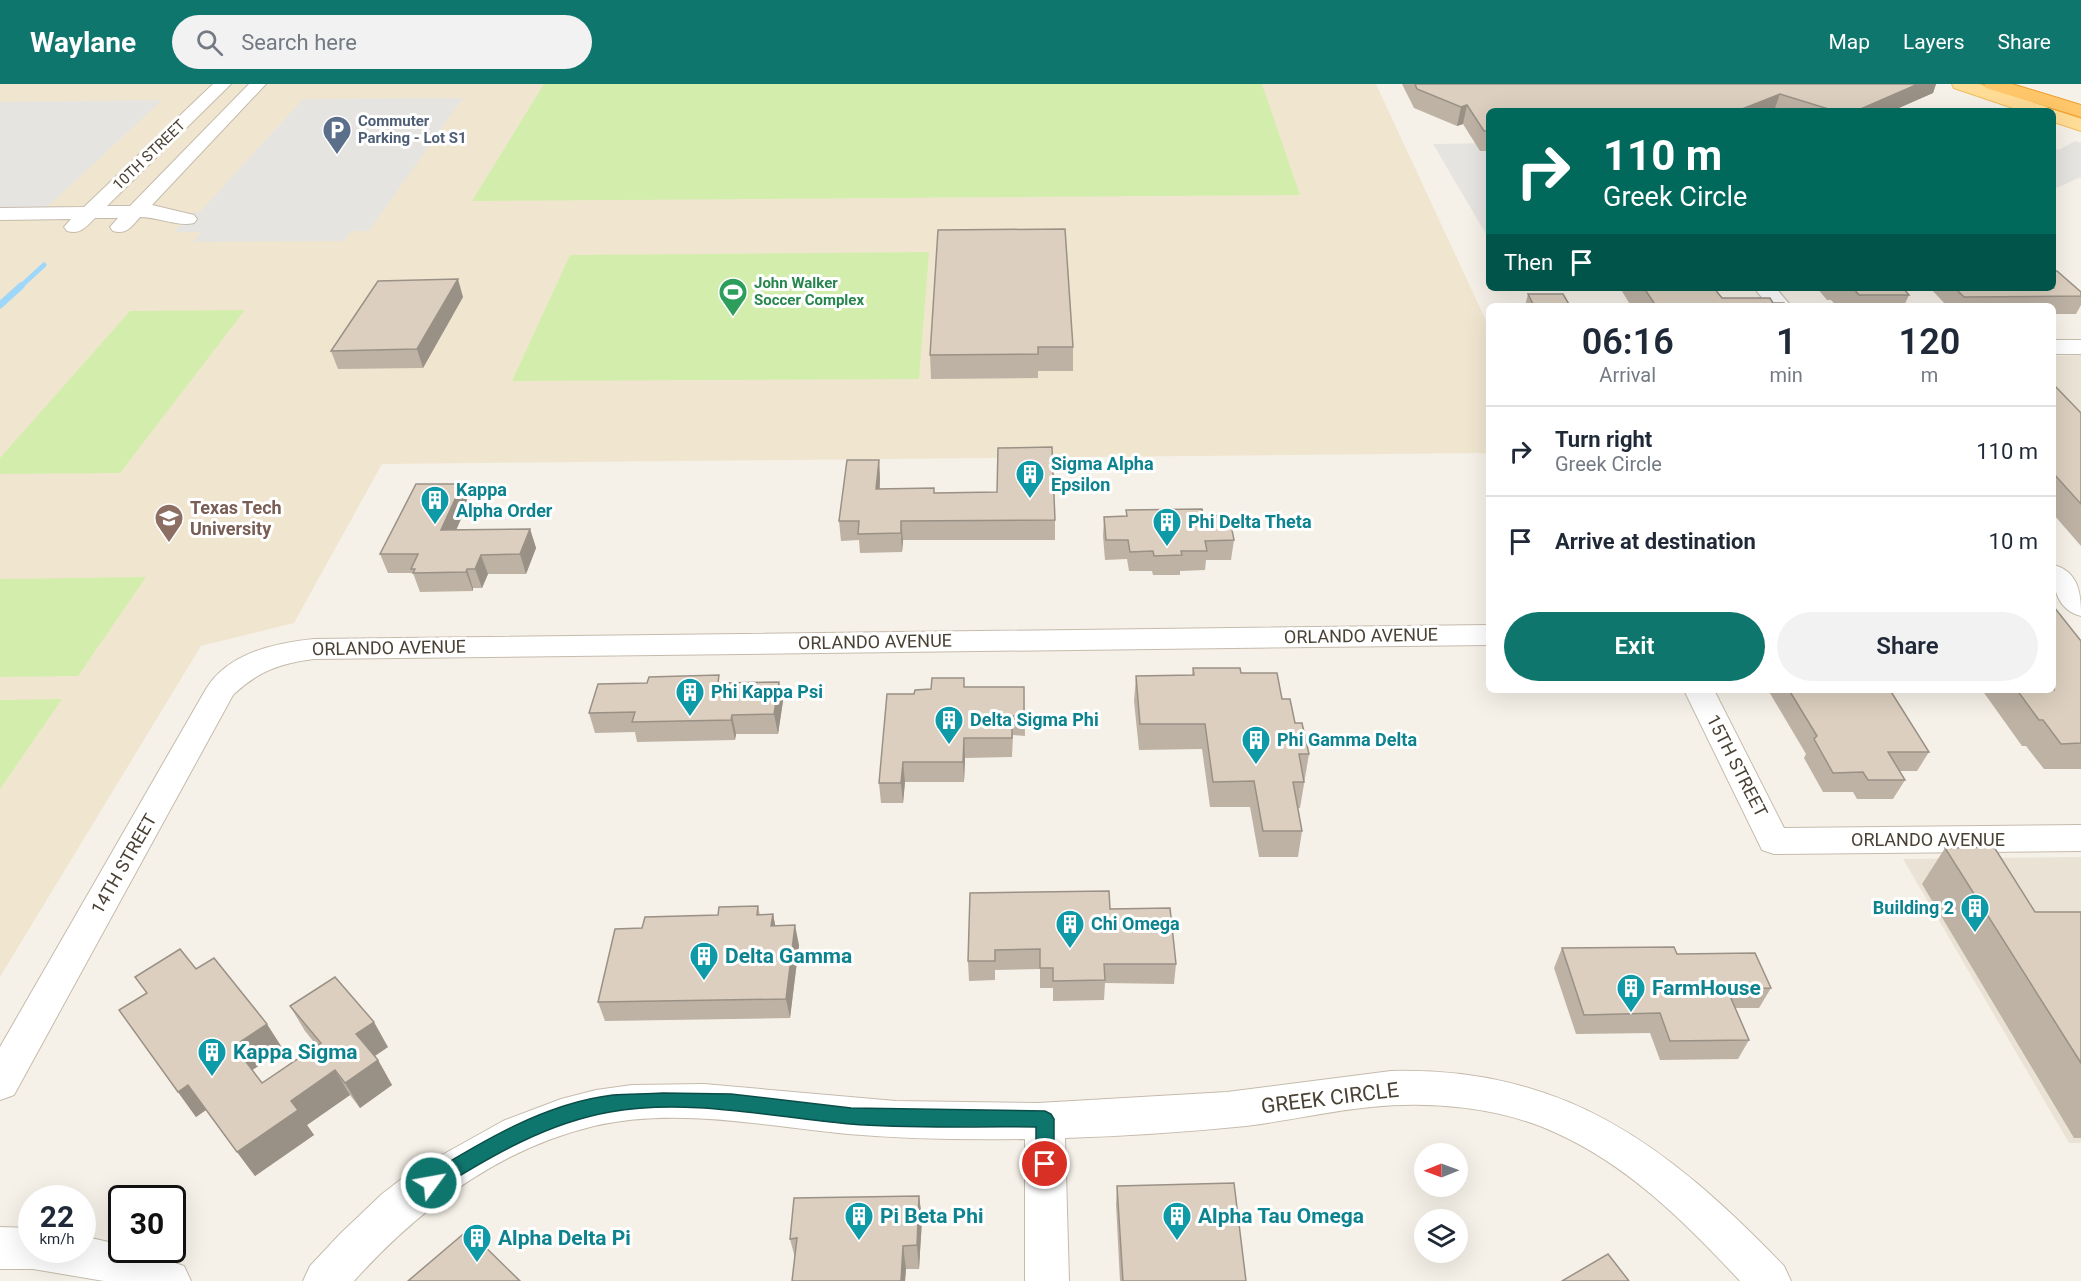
<!DOCTYPE html>
<html lang="en">
<head>
<meta charset="utf-8">
<style>
	body { margin:0; font-family:Roboto,sans-serif; background:#f2f2f3; color:#1f2937; height:100vh; display:flex; flex-direction:column; font-size:22px; white-space:nowrap }
	* { box-sizing:border-box; margin:0 }
	p { font-size:20px; color:#747a83 }
	.icon { flex:none; width:33px; height:33px; fill:none; stroke:currentColor; stroke-width:2; stroke-linecap:round; stroke-linejoin:round }
	.map { position:relative; flex:1; overflow:hidden }
	.details { position:absolute; left:1486px; top:219px; width:570px; height:390px; display:flex; flex-direction:column; background:#fff; border-radius:9px; box-shadow:0 6px 24px #0002 }
	.details>* { flex:none }
	.hud { position:absolute; left:1486px; top:24px; width:570px; height:183px; border-radius:9px; box-shadow:0 6px 24px #0002; background:#00695c; color:#fff; overflow:hidden }
	.needle { width:39px; rotate:269deg }
	.fabs { position:absolute; left:1414px; top:1059px; display:grid; gap:12px }
	.fabs a { display:grid; place-items:center; width:54px; height:54px; border-radius:50%; background:#fff; box-shadow:0 6px 24px #0002; font-size:30px }
	.speed { position:absolute; left:18px; top:1101px; display:flex; gap:12px; font-size:30px; font-weight:700; text-align:center }
	.speed>* { display:grid; place-content:center; width:78px; height:78px; border-radius:50%; background:#fff; box-shadow:0 6px 24px #0002; line-height:1 }
	.speed small { font-size:15px; font-weight:400 }
	.speed .limit { border:3px solid #111; border-radius:9px; background:#fff; color:#111 }
	.pin { position:absolute; display:grid; place-items:center; width:51px; height:51px; color:#fff; margin:-26px; border:3px solid #fff; border-radius:50%; box-shadow:0 2px 6px #0007 }
	.me { position:absolute; width:66px; margin:-33px; rotate:58deg; stroke-linejoin:round; filter:drop-shadow(0 0 4px #0008) }
	.turn { display:flex; align-items:center; gap:21px; height:126px; padding:0 18px; font-size:27px }
	.turn .icon { width:78px; height:78px; stroke-width:2.5 }
	.turn b { display:block; font-size:42px; line-height:51px }
	.then { display:flex; align-items:center; height:57px; padding:0 18px; background:#0003; gap:12px; font-size:22px }
	.eta { display:flex; justify-content:space-evenly; align-items:center; height:102px; text-align:center }
	.eta b { font-size:36px; font-weight:600; line-height:42px }
	.cta { display:flex; gap:12px; margin-top:auto; padding:12px 18px }
	.cta a { flex:1; height:69px; border-radius:36px; background:#0f766e; color:#fff; font-size:24px; font-weight:600; line-height:69px; text-align:center }
	.cta a+a { background:#f2f2f3; color:#1f2937 }
	ul { padding:0; list-style:none }
	li { display:flex; align-items:center; gap:18px; height:90px; padding:0 18px; border-top:2px solid #e0e1e3 }
	li div { flex:1 }
	li b { display:block; font-size:22px }
	li em { font-style:normal }
	header { display:flex; align-items:center; gap:36px; box-sizing:border-box; height:84px; padding:0 30px; background:#0f766e; color:#fff }
	header strong { font-size:28px }
	nav { display:flex; gap:33px; margin-inline-start:auto; font-size:21px }
	.search { width:420px; height:54px; background:#f2f2f3; display:flex; align-items:center; gap:15px; box-sizing:border-box; padding:0 21px; border-radius:33px; color:#747a83; font-size:22px }
	.map>svg:first-child { display:block }
</style>
</head>
<body>
<header>
<strong>Waylane</strong>
<div class="search"><svg class="icon" aria-label="search" viewBox="0 0 24 24"><circle cx="10" cy="10" r="6"/><path d="M15 15l6 6"/></svg>Search here</div>
<nav><a>Map</a><a>Layers</a><a>Share</a></nav>
</header>
<div class="map">
<svg width="2081" height="1197" viewBox="0 0 2081 1197">
	<rect width="100%" height="100%" fill="#f6f1e8"/>
	<g fill="#eae3d5">
		<polygon points="2081,271 2081,335 2054,307 2054,272"/>
		<polygon points="2081,773 2081,1059 2069,1059 1903,775"/>
	</g>
	<polygon fill="#f0e6d0" points="0,0 1376,0 1489,243 1489,369 382,380 294,539 201,562 0,893"/>
	<g fill="#d3eeac">
		<polygon points="544,0 1262,0 1300,111 472,117"/>
		<polygon points="929,168 919,295 512,297 570,171"/>
		<polygon points="245,226 120,389 0,390 0,374 130,227"/>
		<polygon points="146,493 78,592 0,593 0,495"/>
		<polygon points="62,615 0,705 0,616"/>
	</g>
	<g fill="#e6e4e0">
		<polygon points="463,14 369,147 351,147 344,157 193,158 201,148 174,148 192,129 200,128 303,15"/>
		<polygon points="162,16 44,126 0,126 0,18"/>
		<polygon points="2075,57 2081,59 2081,93 2054,105 2054,64 2059,66"/>
		<polygon points="1489,59 1489,155 1433,60"/>
	</g>
	<g fill="none" stroke-linecap="round" stroke-linejoin="round">
		<polyline stroke="#9ed7f9" stroke-width="5" points="20,203 44,181"/>
		<polyline stroke="#9ed7f9" stroke-width="7" points="0,221 21,202"/>
		<g stroke="#c5bbac" stroke-width="2">
			<g id="minor">
				<path d="M213,0h18l-124,122h23l119,-122h17l-114,121 42,10 3,4 -3,4c-16,4 -36,-6 -54,-6 -8,9 -13,18 -27,14l-3,-4 8,-9h-23c-9,9 -15,17 -28,13l-3,-4 7,-8 -71,1v-12l84,-1z"/>
				<polygon points="1754,204 1776,204 1791,222 1769,222"/>
				<rect x="2054" y="256" width="27" height="14"/>
				<path d="M2054,481c25,7 27,29 27,51 -24,-6 -29,-29 -27,-51z"/>
				<path d="M1490,541v20l-1176,14c-34,4 -57,13 -81,36l-219,400 -14,5v-53l206,-358c22,-36 69,-46 108,-50z"/>
				<polygon points="1684,606 1714,606 1784,744 2081,741 2081,767 1774,770 1762,766"/>
				<path d="M1391,987c175,-4 277,75 393,195l7,15h-51c-54,-58 -113,-117 -186,-149 -55,-25 -123,-31 -183,-25 -42,4 -83,14 -125,19 -60,6 -120,10 -181,12l4,143h-44v-142c-59,1 -118,0 -177,-5 -83,-8 -171,-27 -254,-8 -96,23 -175,83 -240,155h-51l7,-15 30,-32 42,-40 26,-20 95,-53 58,-22 35,-9 36,-5 72,-1 192,17 142,2 189,-11z"/>
				<polygon points="0,1143 32,1144 32,1166 82,1166 82,1152 122,1161 122,1166 136,1166 184,1182 191,1197 104,1197 33,1185 0,1185"/>
			</g>
		</g>
		<g stroke="#f2bd5a" stroke-width="2">
			<g id="major">
				<polygon points="1952,0 1979,0 2047,23 2050,27 2022,27 1954,4"/>
				<polygon points="2054,26 2081,35 2081,47 2054,38 2054,27 2051,27"/>
			</g>
		</g>
		<g stroke="#ef9d28" stroke-width="2">
			<polygon id="highway" points="1984,0 2012,0 2081,21 2081,33 1986,4"/>
		</g>
		<use href="#minor" fill="#fff" fill-rule="evenodd"/>
		<use href="#major" fill="#ffdd97" fill-rule="evenodd"/>
		<use href="#highway" fill="#ffc769" fill-rule="evenodd"/>
	</g>
	<g fill="#bdb2a4">
		<polygon points="1402,0 1936,0 1933,9 1892,27 1490,27 1490,67 1480,67 1463,40 1457,42 1414,24"/>
		<polygon points="1065,145 1073,263 1073,287 1038,287 1038,294 931,295 930,271"/>
		<polygon points="1620,204 1714,204 1722,214 1773,219 1786,222 1631,222"/>
		<polygon points="1817,204 1903,204 1909,211 1904,222 1837,222 1831,216 1827,216"/>
		<polygon points="1931,204 2054,204 2081,208 2081,221 2076,230 2054,230 2054,222 1947,222 1931,205"/>
		<polygon points="1528,210 1570,222 1525,222"/>
		<polygon points="463,213 423,284 338,285 331,267"/>
		<polygon points="2054,301 2081,329 2081,462 2054,431"/>
		<polygon points="879,376 880,395 880,405 934,409 1055,436 1055,456 903,456 902,468 860,469 859,456 841,457 839,437"/>
		<polygon points="468,419 456,445 530,445 536,464 526,490 488,490 482,504 473,504 473,507 420,508 413,489 388,489 380,470"/>
		<polygon points="1126,426 1203,432 1234,456 1231,476 1206,476 1205,486 1180,487 1180,491 1153,491 1152,487 1129,487 1127,475 1105,476 1103,452 1104,433 1126,432"/>
		<polygon points="2081,557 2081,685 2044,685 2026,662 2022,662 1982,606 2054,606"/>
		<polygon points="1193,584 1241,589 1282,615 1295,639 1309,670 1300,724 1298,724 1302,747 1298,773 1259,773 1250,723 1210,723 1202,665 1139,666 1134,617 1136,592 1192,591"/>
		<polygon points="721,599 783,617 778,650 736,650 735,656 637,658 635,648 595,649 589,629"/>
		<polygon points="965,603 1024,603 1025,652 1013,651 1012,673 965,674 964,698 905,698 903,719 881,719 879,699 931,605"/>
		<polygon points="1768,606 1890,606 1929,668 1917,687 1899,687 1905,696 1893,715 1857,715 1853,708 1823,708 1804,674 1806,670"/>
		<polygon points="1945,764 2035,828 2081,828 2081,1054 2074,1054 1922,800"/>
		<polygon points="970,809 1110,825 1176,880 1174,900 1105,899 1104,916 1053,917 1053,904 1040,904 1040,885 995,886 995,896 969,897 968,877"/>
		<polygon points="758,822 760,831 773,830 775,842 799,861 790,934 605,937 598,918 642,844 718,831"/>
		<polygon points="1562,864 1677,870 1771,904 1759,924 1735,924 1749,956 1738,975 1660,976 1650,949 1576,950 1554,884"/>
		<polygon points="196,885 283,965 252,986 262,999 317,962 305,947 290,922 388,963 375,972 378,976 392,1001 360,1024 350,1011 307,1041 314,1051 255,1092 206,1026 196,1033 178,1008 147,909 135,893"/>
		<polygon points="1117,1102 1246,1197 1120,1197 1116,1120"/>
		<polygon points="919,1112 922,1135 919,1185 906,1185 905,1197 792,1197 795,1174 790,1155"/>
	</g>
	<g fill="#9a9186">
		<polygon points="1918,0 1936,0 1933,9 1892,27 1856,27"/>
		<polygon points="1780,10 1774,27 1737,27"/>
		<polygon points="1467,21 1463,40 1457,42 1461,23"/>
		<polygon points="458,195 463,213 423,284 417,265"/>
		<polygon points="879,376 880,395 878,424 876,405"/>
		<polygon points="462,400 468,419 448,465 441,446"/>
		<polygon points="901,437 903,456 902,468 901,449"/>
		<polygon points="530,445 536,464 526,490 520,470"/>
		<polygon points="481,471 488,490 482,504 475,485"/>
		<polygon points="467,485 473,504 473,507 466,488"/>
		<polygon points="779,598 783,617 778,650 774,630"/>
		<polygon points="732,631 736,650 735,656 731,636"/>
		<polygon points="964,654 965,674 964,698 963,678"/>
		<polygon points="903,678 905,698 903,719 901,699"/>
		<polygon points="773,830 777,850 771,842"/>
		<polygon points="795,841 799,861 790,934 786,915"/>
		<polygon points="374,938 388,963 370,975 356,950"/>
		<polygon points="267,940 283,965 251,987 234,962"/>
		<polygon points="378,976 392,1001 360,1024 345,999"/>
		<polygon points="335,986 350,1011 307,1041 314,1051 255,1092 237,1068 291,1017"/>
		<polygon points="188,1001 206,1026 196,1033 178,1008"/>
		<polygon points="919,1112 922,1135 919,1185 917,1161"/>
		<polygon points="903,1162 906,1185 905,1197 901,1197"/>
	</g>
	<g fill="#dccfbf" stroke="#9a9186" stroke-width="1.5">
		<polygon points="1415,0 1918,0 1856,27 1835,27 1780,10 1737,27 1490,27 1490,47 1484,47 1467,21 1461,23 1417,5"/>
		<polygon points="1065,145 1073,263 1038,263 1038,270 930,271 938,146"/>
		<polygon points="2054,187 2057,187 2081,208 2081,212 1964,213 1955,204 2054,204"/>
		<polygon points="458,195 417,265 331,267 378,197"/>
		<polygon points="1644,204 1714,204 1722,214 1770,214 1773,219 1784,219 1786,222 1656,222"/>
		<polygon points="1853,204 1903,204 1909,211 1859,211"/>
		<polygon points="1528,210 1563,210 1570,222 1534,222"/>
		<polygon points="2054,301 2081,329 2081,420 2054,390"/>
		<polygon points="1052,363 1055,436 901,437 901,449 858,450 859,437 839,437 847,376 879,376 876,405 934,404 934,409 997,408 998,364"/>
		<polygon points="416,400 462,400 441,446 530,445 520,470 481,471 475,485 467,485 466,488 413,489 415,485 411,485 418,470 380,470"/>
		<polygon points="1202,425 1203,432 1229,431 1234,456 1205,457 1207,467 1181,467 1182,471 1154,472 1153,467 1130,468 1128,456 1106,456 1104,433 1127,432 1126,426"/>
		<polygon points="2054,523 2081,557 2081,659 2061,660 2043,636 2039,636 2017,606 2054,606"/>
		<polygon points="1193,584 1240,584 1241,589 1277,589 1282,615 1290,615 1295,639 1302,639 1309,670 1299,670 1304,698 1293,698 1302,747 1263,747 1254,697 1213,698 1205,640 1140,640 1136,592 1194,591"/>
		<polygon points="719,591 718,599 779,598 774,630 732,631 731,636 632,638 635,628 589,629 598,600 647,599 649,593"/>
		<polygon points="932,594 964,594 964,603 1024,603 1024,632 1012,632 1012,654 964,654 963,678 903,678 901,699 879,699 887,610 914,610 915,606 931,605"/>
		<polygon points="1789,606 1890,606 1929,668 1888,668 1905,696 1868,696 1863,688 1833,689 1814,655 1817,652"/>
		<polygon points="1994,763 2035,828 2081,828 2081,979 1945,764"/>
		<polygon points="1109,807 1110,825 1170,824 1176,880 1104,880 1105,896 1053,897 1053,884 1040,884 1040,865 995,866 995,877 968,877 970,809"/>
		<polygon points="758,822 757,831 773,830 771,842 795,841 786,915 598,918 615,845 642,844 645,833 718,831 719,823"/>
		<polygon points="1674,863 1677,870 1755,869 1771,904 1727,905 1749,956 1670,957 1660,929 1584,931 1562,864"/>
		<polygon points="180,865 196,885 214,874 267,940 234,962 262,999 321,959 290,922 335,893 374,938 356,950 378,976 345,999 335,986 291,1017 298,1026 237,1068 188,1001 178,1008 119,926 147,909 135,893"/>
		<polygon points="1234,1099 1246,1197 1123,1197 1117,1102"/>
		<polygon points="919,1112 917,1161 903,1162 901,1197 792,1197 797,1154 790,1155 794,1114"/>
		<polygon points="468,1146 520,1197 408,1197"/>
		<polygon points="1608,1170 1629,1197 1562,1197"/>
	</g>
	<path fill="#0f766e" stroke="#0a4d48" stroke-width="1.5" d="M663,1009l68,1 120,14 194,3 6,3 3,5v45l-2,6 -7,3 -6,-3 -3,-6v-37c-62,-1 -125,2 -186,-3 -79,-7 -161,-26 -240,-12 -63,11 -119,44 -172,77l-7,3 -7,-3 -2,-6 2,-6c57,-35 121,-74 189,-82 16,-1 33,-1 50,-2z"/>
	<defs>
		<g id="parking-pin" transform="scale(1.5)"><path d="M0 17L-7.5 6A9.5 9.5 0 1 1 7.5 6Z" fill="#5c6f8a" stroke="#fff"/><path d="M-3.5-5.5H1a3.5 3.5 0 0 1 0 7H-1V5.5H-3.5ZM-1-3.4V-.6H.8a1.4 1.4 0 0 0 0-2.8Z" fill="#fff"/></g>
		<g id="stadium-pin" transform="scale(1.5)"><path d="M0 17L-7.5 6A9.5 9.5 0 1 1 7.5 6Z" fill="#2e9e5b" stroke="#fff"/><path d="M0-5a6.5 5 0 1 0 0 10a6.5 5 0 1 0 0-10ZM-3.5-1.8h7v3.6h-7Z" fill="#fff"/></g>
		<g id="building-pin" transform="scale(1.5)"><path d="M0 17L-7.5 6A9.5 9.5 0 1 1 7.5 6Z" fill="#0f9aa8" stroke="#fff"/><path d="M-4-6H4V6H1V3H-1V6H-4ZM-2.5-4.3h1.7v1.8h-1.7ZM.8-4.3h1.7v1.8H.8ZM-2.5-1h1.7V.8h-1.7ZM.8-1h1.7V.8H.8Z" fill="#fff"/></g>
		<g id="university-pin" transform="scale(1.5)"><path d="M0 17L-7.5 6A9.5 9.5 0 1 1 7.5 6Z" fill="#8d6e63" stroke="#fff"/><path d="M0-5L7-2L0 1L-7-2ZM-4 1L0 2.5L4 1V4Q0 6-4 4Z" fill="#fff"/></g>
	</defs>
	<g fill-rule="evenodd">
		<use href="#parking-pin" x="337" y="46"/>
		<use href="#stadium-pin" x="733" y="208"/>
		<use href="#building-pin" x="1030" y="390"/>
		<use href="#building-pin" x="435" y="416"/>
		<use href="#university-pin" x="169" y="434"/>
		<use href="#building-pin" x="1167" y="438"/>
		<use href="#building-pin" x="690" y="608"/>
		<use href="#building-pin" x="949" y="636"/>
		<use href="#building-pin" x="1256" y="656"/>
		<use href="#building-pin" x="1975" y="824"/>
		<use href="#building-pin" x="1070" y="840"/>
		<use href="#building-pin" x="704" y="872"/>
		<use href="#building-pin" x="1631" y="904"/>
		<use href="#building-pin" x="212" y="968"/>
		<use href="#building-pin" x="859" y="1132"/>
		<use href="#building-pin" x="1177" y="1132"/>
		<use href="#building-pin" x="477" y="1154"/>
	</g>
	<g text-anchor="middle" stroke-width="6" stroke-linejoin="round" paint-order="stroke">
		<g font-size="15" font-weight="bold" fill="#4e5e75" stroke="#fff" text-anchor="start">
			<text x="358" y="42">Commuter<tspan x="358" dy="17">Parking - Lot S1</tspan></text>
		</g>
		<g font-size="15" fill="#4a4135" stroke="#fff">
			<text transform="translate(149 71) rotate(-44)" y="5">10TH STREET</text>
		</g>
		<g font-size="15" font-weight="bold" fill="#27864d" stroke="#fff" text-anchor="start">
			<text x="754" y="204">John Walker<tspan x="754" dy="17">Soccer Complex</tspan></text>
		</g>
		<g font-size="18" font-weight="bold" fill="#0d838f" stroke="#fff" text-anchor="start">
			<text x="1051" y="386">Sigma Alpha<tspan x="1051" dy="21">Epsilon</tspan></text>
			<text x="456" y="412">Kappa<tspan x="456" dy="21">Alpha Order</tspan></text>
			<text x="1188" y="444">Phi Delta Theta</text>
			<text x="711" y="614">Phi Kappa Psi</text>
			<text x="970" y="642">Delta Sigma Phi</text>
			<text x="1277" y="662">Phi Gamma Delta</text>
			<text x="1954" y="830" text-anchor="end">Building 2</text>
			<text x="1091" y="846">Chi Omega</text>
		</g>
		<g font-size="18" font-weight="bold" fill="#785e54" stroke="#fff" text-anchor="start">
			<text x="190" y="430">Texas Tech<tspan x="190" dy="21">University</tspan></text>
		</g>
		<g font-size="18" fill="#4a4135" stroke="#fff">
			<text transform="translate(1361 552) rotate(-1)" y="6">ORLANDO AVENUE</text>
			<text transform="translate(875 558) rotate(-1)" y="6">ORLANDO AVENUE</text>
			<text transform="translate(389 564) rotate(-1)" y="6">ORLANDO AVENUE</text>
			<text transform="translate(1737 682) rotate(63)" y="6">15TH STREET</text>
			<text x="1928" y="762">ORLANDO AVENUE</text>
			<text transform="translate(124 780) rotate(-60)" y="6">14TH STREET</text>
		</g>
		<g font-size="21" font-weight="bold" fill="#0d838f" stroke="#fff" text-anchor="start">
			<text x="725" y="879">Delta Gamma</text>
			<text x="1652" y="911">FarmHouse</text>
			<text x="233" y="975">Kappa Sigma</text>
			<text x="880" y="1139">Pi Beta Phi</text>
			<text x="1198" y="1139">Alpha Tau Omega</text>
			<text x="498" y="1161">Alpha Delta Pi</text>
		</g>
		<g font-size="21" fill="#4a4135" stroke="#fff">
			<text transform="translate(1330 1014) rotate(-7)" y="7">GREEK CIRCLE</text>
		</g>
	</g>
</svg>
<div class="fabs">
<a><svg class="needle" viewBox="-14 -14 28 28"><path d="M0-13l5 13h-10z" fill="#e53935"/><path d="M0 13l5-13h-10z" fill="#747a83"/></svg></a>
<a><svg class="icon" aria-label="layers" viewBox="0 0 24 24"><path d="M12 4l9 5-9 5-9-5zM3 14l9 5 9-5"/></svg></a>
</div>
<div class="speed"><div>22<small>km/h</small></div><div class="limit">30</div></div>
<div class="pin" style="left:1045px;top:1080px;background:#d93025"><svg class="icon" aria-label="arrive" viewBox="0 0 24 24"><path d="M6 21V4h12l-3 4 3 4H6"/></svg></div>
<svg class="me" style="left:431px;top:1099px" viewBox="-20 -20 40 40"><circle r="17" fill="#0f766e" stroke="#fff" stroke-width="3"/><path d="M0-11L8 9 0 5-8 9z" fill="#fff"/></svg>
<div class="hud">
<div class="turn"><svg class="icon" aria-label="right" viewBox="0 0 24 24"><path d="M7 20v-9h11M14 6l5 5-5 5"/></svg><div><b>110 m</b>Greek Circle</div></div>
<div class="then">Then<svg class="icon" aria-label="arrive" viewBox="0 0 24 24"><path d="M6 21V4h12l-3 4 3 4H6"/></svg></div>
</div>
<section class="details">
<div class="eta">
<div><b>06:16</b><p>Arrival</p></div>
<div><b>1</b><p>min</p></div>
<div><b>120</b><p>m</p></div>
</div>
<ul>
<li><svg class="icon" aria-label="right" viewBox="0 0 24 24"><path d="M7 20v-9h11M14 6l5 5-5 5"/></svg><div><b>Turn right</b><p>Greek Circle</p></div><em>110 m</em></li>
<li><svg class="icon" aria-label="arrive" viewBox="0 0 24 24"><path d="M6 21V4h12l-3 4 3 4H6"/></svg><div><b>Arrive at destination</b></div><em>10 m</em></li>
</ul>
<div class="cta"><a>Exit</a><a>Share</a></div>
</section>
</div>
</body>
</html>
